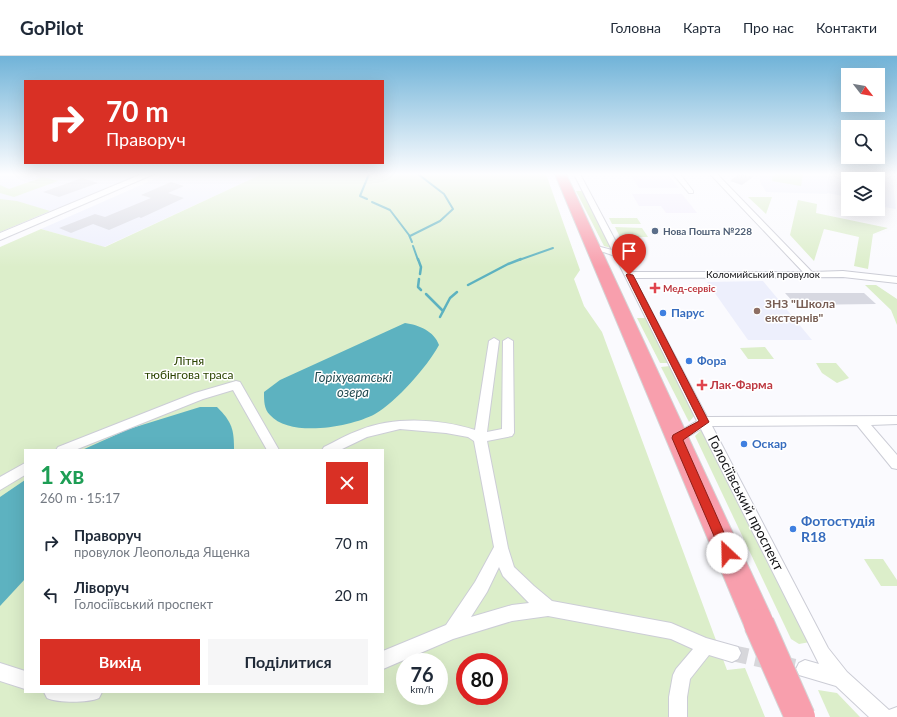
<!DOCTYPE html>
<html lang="uk">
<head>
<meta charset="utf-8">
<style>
	body { margin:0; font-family:Lato,sans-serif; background:#f6f6f7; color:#1f2937; height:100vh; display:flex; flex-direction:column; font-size:15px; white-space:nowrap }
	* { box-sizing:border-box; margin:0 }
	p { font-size:13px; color:#747a83 }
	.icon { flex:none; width:22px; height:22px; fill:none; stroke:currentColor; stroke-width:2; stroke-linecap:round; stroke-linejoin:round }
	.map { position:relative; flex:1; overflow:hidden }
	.sheet { position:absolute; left:24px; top:393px; width:360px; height:244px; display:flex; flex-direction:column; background:#fff; border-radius:0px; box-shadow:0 4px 16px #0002 }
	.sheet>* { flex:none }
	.guide { position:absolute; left:24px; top:24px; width:360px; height:84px; border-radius:0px; box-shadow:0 4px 16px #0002; background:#d93025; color:#fff; overflow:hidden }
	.needle { width:26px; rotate:121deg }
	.buttons { position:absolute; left:841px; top:12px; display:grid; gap:8px }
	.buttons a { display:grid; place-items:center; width:44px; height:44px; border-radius:0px; background:#fff; box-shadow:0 4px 16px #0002; font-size:20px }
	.speed { position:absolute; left:396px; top:597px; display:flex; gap:8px; font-size:20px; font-weight:700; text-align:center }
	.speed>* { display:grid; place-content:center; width:52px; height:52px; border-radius:50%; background:#fff; box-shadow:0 4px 16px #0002; line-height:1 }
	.speed small { font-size:10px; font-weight:400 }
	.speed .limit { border:6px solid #d22; background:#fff; color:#111 }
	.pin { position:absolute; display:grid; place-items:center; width:34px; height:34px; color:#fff; margin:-41px -17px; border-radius:50% 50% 50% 0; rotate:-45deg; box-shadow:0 0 4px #0007 }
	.pin .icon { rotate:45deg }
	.me { position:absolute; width:44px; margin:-22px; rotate:336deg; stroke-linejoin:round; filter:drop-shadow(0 0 3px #0008) }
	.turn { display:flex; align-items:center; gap:14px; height:84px; padding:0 16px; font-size:18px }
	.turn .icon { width:52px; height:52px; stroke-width:2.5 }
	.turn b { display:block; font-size:28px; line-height:34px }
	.round { display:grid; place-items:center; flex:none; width:42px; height:42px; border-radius:0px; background:#f6f6f7 }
	.headline { display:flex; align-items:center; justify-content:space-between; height:68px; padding:0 16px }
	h1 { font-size:24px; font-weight:700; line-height:30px; color:#1e9e55 }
	.button { display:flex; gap:8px; margin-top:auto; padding:8px 16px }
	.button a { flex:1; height:46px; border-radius:0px; background:#d93025; color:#fff; font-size:16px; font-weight:700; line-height:46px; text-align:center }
	.button a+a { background:#f6f6f7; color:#1f2937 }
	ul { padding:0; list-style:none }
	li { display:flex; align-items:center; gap:12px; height:52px; padding:0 16px }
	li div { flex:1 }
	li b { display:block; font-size:15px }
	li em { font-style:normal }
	header { display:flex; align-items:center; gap:24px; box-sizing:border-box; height:56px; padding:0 20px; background:#fff; border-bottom:1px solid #e0e1e3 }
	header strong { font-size:19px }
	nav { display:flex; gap:22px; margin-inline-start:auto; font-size:14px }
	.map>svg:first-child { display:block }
</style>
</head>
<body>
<header>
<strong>GoPilot</strong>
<nav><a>Головна</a><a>Карта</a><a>Про нас</a><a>Контакти</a></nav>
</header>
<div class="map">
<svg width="897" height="661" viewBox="0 0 897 661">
	<rect width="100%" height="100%" fill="#fafafe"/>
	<g fill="#edeffc">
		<polygon points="0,118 142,118 0,176"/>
		<polygon points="166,118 262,118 104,191 41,173"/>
		<polygon points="760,118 892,118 896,153 878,150 878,123 848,123 848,141 827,137 827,138 766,136 760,126"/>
		<polygon points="763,225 812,284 748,284 707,226"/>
	</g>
	<g fill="#f2eefc">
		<polygon points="630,118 668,118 679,132 639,132"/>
		<polygon points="632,138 682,138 697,157 666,157 661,150 639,150"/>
	</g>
	<g fill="#dceeca" fill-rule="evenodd">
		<path d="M262,118h284l34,96 -6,9 10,27 18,26 125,338 18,-2 20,49h-765v-470l41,-18 64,18zM25,394h358v242h-358zM405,606h34v34h-34zM465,606h34v34h-34z"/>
		<polygon points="775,118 803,118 801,130 772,125 773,120 781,121 775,120"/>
		<polygon points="43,121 58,125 14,141 0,137 0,129 9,133"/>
		<polygon points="576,135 583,135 611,192 604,190"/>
		<polygon points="748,141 772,141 766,158"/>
		<polygon points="0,143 17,145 50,155 0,176"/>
		<polygon points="798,144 817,148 816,157 888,172 873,178 868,213 854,210 859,181 824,173 814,205 790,179"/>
		<polygon points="609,162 637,162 641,168 612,168"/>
		<polygon points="615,171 642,172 648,181 620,181"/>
		<polygon points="865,229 876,229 897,243 897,269 891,254"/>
		<polygon points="637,262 647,262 670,307 660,307"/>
		<polygon points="765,291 774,303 748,303 740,292"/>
		<polygon points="816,307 836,307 849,322 837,327 822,317"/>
		<polygon points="670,310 696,358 689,366 661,311"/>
		<polygon points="703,372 810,586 799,588 791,583 695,380"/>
		<polygon points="864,503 883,503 897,524 897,530 881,530"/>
		<polygon points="818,634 837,637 860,661 830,661"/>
	</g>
	<g fill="#5db2c0">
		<path d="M405,267c14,2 29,8 34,22 -12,22 -43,57 -64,69 -24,13 -85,24 -105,1 -6,-6 -6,-14 -6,-23l16,-12z"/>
		<path d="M200,351h17c15,15 17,22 17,43h-152l47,-21z"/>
		<polygon points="25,424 25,523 0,550 0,441"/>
	</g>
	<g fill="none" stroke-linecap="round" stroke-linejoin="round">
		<g stroke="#5db2c0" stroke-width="2">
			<polyline points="367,143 360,140 369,118"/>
			<polyline points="372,146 390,154 409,179 412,186"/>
			<polyline points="410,180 440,165 453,153 444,138 418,118"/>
			<polyline points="413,190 418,204"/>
			<polyline points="519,204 553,192"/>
		</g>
		<g stroke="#5db2c0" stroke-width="2.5">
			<polyline points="418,203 421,211 420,218"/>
			<polyline points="419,223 418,231 421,234"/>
			<polyline points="468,229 508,208 521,203"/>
			<polyline points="426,238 443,255"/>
			<polyline points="440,261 450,242 457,236"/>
		</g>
	</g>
	<g fill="#d7d8e1">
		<polygon points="739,118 742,118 753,121 742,129 730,125"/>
		<polygon points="82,122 98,127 59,141 43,136"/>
		<polygon points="171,126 184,130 168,137 184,142 141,162 139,161 109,174 93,168 71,177 59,172 95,158 105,161 151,142 141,139"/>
		<polygon points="785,237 864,237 876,248 796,249"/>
	</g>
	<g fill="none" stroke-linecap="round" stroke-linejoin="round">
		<polyline stroke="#d7d7db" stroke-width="16" stroke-dasharray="16 8" stroke-linecap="butt" points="732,597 805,613"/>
		<g stroke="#cccdd6" stroke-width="2">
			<g id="street">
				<polygon points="574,118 580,118 632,216 803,216 710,118 717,118 812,216 843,215 897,221 897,227 843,221 634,222 707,361 897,360 897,368 871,369 897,399 897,413 892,412 857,369 712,370 828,592 847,616 889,654 897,651 897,661 869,661 836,630 799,619 796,613 799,607 805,604 819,608 701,373 677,387 673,385 671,382 673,379 697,365 615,200 589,191 593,189 612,194"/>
				<polygon points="673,118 680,118 693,135 693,137 689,137"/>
				<path d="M494,282l5,3 -12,91 15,-3 1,-88 5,-3 5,3 1,92 -2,3 -25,5 21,107 6,19 20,19 18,15 119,22 35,15 32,9 3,6 -3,6 -6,3 -23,-7 -19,24 -3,18v20h-18v-20l4,-22 3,-6 17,-20 -22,-10 -123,-23 -36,5 -59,18 -70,30v-18l63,-26 29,-43 19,-35 -20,-106 -6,-4 -22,-4 -46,-4 -33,8 -27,13h-18l2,-3c12,-6 24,-13 36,-17 35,-14 80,-11 115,0l14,-89zM499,511l4,9 26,27 -17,2 -41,12 16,-25z"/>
				<polygon points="236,325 240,326 279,394 267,394 233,334 203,343 75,394 56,394 58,391 195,337"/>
				<polygon points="25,407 25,419 0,434 0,421"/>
				<polygon points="0,607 25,615 25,633 0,625"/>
				<path d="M44,636h58l-3,6c-11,5 -41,5 -52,0z"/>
			</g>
		</g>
		<g stroke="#cccdd6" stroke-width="2">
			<polygon id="secondary" points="142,118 154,118 0,184 0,177"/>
		</g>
		<g stroke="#d4d4d5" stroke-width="2">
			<polygon id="highway" points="555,118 566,118 770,557 774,568 770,579 759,583 748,579"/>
		</g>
		<use href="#street" fill="#fff" fill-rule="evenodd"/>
		<use href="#secondary" fill="#fff" fill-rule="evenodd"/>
		<use href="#highway" fill="#f89fad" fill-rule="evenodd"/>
		<g stroke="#d4d4d5" stroke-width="32" stroke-linecap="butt">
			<polyline id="highway-bridge" points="759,568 800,661"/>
		</g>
		<use href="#highway-bridge" stroke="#f89fad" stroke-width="30"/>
	</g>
	<linearGradient id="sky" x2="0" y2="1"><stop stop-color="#70b3d8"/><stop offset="0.56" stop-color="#fdfdff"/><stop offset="1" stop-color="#fdfdff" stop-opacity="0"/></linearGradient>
	<rect width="897" height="211" fill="url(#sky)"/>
	<polygon fill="#d93025" stroke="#8d1f18" points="627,218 633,219 709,366 683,384 733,497 732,501 727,502 723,501 672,382 673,379 699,365 626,219"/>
	<circle fill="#5c6f8a" stroke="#fff" stroke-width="1.5" cx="655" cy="175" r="4"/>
	<g fill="#e0444e" stroke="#fff" stroke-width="1.5">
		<path d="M653 226h4v4h4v4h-4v4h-4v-4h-4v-4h4z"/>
		<path d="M700 323h4v4h4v4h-4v4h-4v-4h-4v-4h4z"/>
	</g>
	<circle fill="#8d6e63" stroke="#fff" stroke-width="1.5" cx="757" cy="255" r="4"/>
	<g fill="#3f7fe0" stroke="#fff" stroke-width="1.5">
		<circle cx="663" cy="257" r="4"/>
		<circle cx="689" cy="305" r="4"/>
		<circle cx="744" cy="388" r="4"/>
		<circle cx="793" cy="473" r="4"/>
	</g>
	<g text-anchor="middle" stroke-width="3" stroke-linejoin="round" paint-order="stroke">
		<g font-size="10" font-weight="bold" fill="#4e5e75" stroke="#fff" text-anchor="start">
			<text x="663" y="179">Нова Пошта №228</text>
		</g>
		<g font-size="10" fill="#121215" stroke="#fff">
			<text x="763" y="222">Коломийський провулок</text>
		</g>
		<g font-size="10" font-weight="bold" fill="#be3a42" stroke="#fff" text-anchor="start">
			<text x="663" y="236">Мед-сервіс</text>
		</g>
		<g font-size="12" font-weight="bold" fill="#785e54" stroke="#fff" text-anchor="start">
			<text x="765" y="252">ЗНЗ "Школа<tspan x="765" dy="14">екстернів"</tspan></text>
		</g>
		<g font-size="12" font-weight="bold" fill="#366cbe" stroke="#fff" text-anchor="start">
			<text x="671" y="261">Парус</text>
			<text x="697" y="309">Фора</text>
			<text x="752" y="392">Оскар</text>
		</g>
		<g font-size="12" fill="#2b4301" stroke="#fff">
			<text x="189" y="309">Літня<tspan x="189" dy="14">тюбінгова траса</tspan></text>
		</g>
		<g font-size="12" font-weight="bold" fill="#be3a42" stroke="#fff" text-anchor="start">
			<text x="710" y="333">Лак-Фарма</text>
		</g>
		<g font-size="13" font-style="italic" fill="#244c52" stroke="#fff">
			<text x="353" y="326">Горіхуватські<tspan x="353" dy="15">озера</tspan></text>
		</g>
		<g font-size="14" fill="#121215" stroke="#fff">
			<text transform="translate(746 447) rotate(63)" y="5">Голосіївський проспект</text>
		</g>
		<g font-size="14" font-weight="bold" fill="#366cbe" stroke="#fff" text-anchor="start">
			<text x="801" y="470">Фотостудія<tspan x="801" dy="16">R18</tspan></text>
		</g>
	</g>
</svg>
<div class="buttons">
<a><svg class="needle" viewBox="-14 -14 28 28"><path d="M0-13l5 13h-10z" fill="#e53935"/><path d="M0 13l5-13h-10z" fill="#747a83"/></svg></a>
<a><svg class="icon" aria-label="search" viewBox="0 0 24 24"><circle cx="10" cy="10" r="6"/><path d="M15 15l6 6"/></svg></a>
<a><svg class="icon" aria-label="layers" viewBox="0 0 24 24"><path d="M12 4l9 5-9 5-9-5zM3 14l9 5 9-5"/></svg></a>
</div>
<div class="speed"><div>76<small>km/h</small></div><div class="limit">80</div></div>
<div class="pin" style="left:629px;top:219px;background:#d93025"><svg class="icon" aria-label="arrive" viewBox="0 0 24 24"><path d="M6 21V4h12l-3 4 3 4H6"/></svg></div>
<svg class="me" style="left:727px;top:497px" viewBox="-20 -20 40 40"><circle r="19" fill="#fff"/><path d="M0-13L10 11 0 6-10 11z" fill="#d93025"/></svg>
<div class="guide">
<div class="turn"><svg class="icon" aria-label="right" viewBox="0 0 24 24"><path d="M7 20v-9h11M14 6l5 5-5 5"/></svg><div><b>70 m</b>Праворуч</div></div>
</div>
<section class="sheet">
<div class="headline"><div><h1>1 хв</h1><p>260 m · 15:17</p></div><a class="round" style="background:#d93025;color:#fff"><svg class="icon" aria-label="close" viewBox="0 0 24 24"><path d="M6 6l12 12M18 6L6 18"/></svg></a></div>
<ul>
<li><svg class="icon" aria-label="right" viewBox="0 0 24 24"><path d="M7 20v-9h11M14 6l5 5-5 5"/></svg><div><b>Праворуч</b><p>провулок Леопольда Ященка</p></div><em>70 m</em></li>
<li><svg class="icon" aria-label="left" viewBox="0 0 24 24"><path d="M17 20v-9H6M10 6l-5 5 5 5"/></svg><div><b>Ліворуч</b><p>Голосіївський проспект</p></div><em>20 m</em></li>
</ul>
<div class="button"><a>Вихід</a><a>Поділитися</a></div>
</section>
</div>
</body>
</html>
